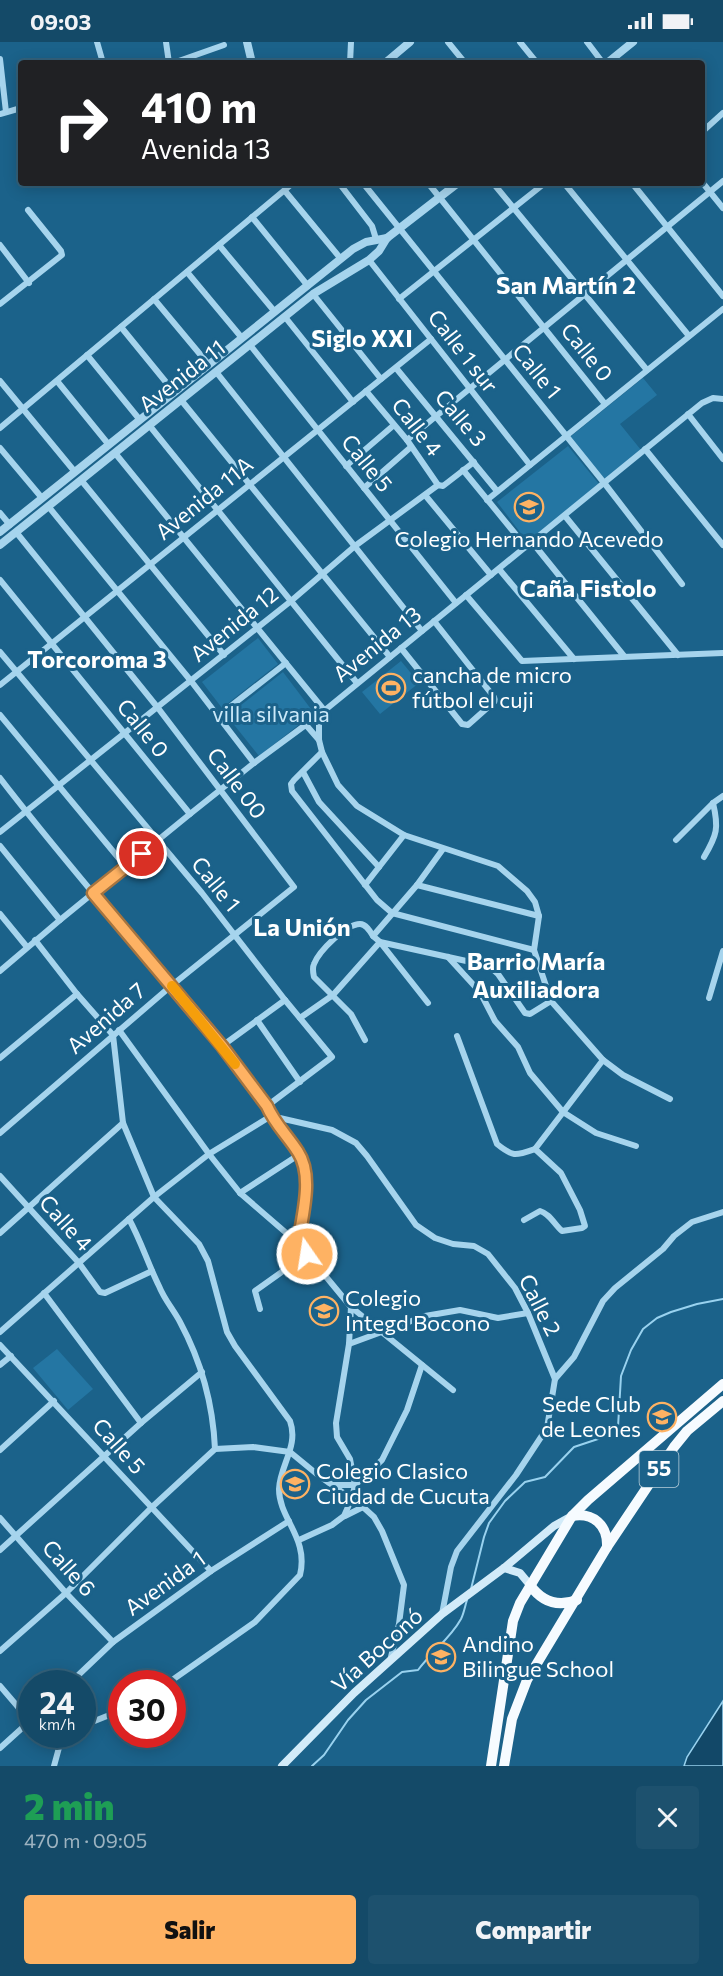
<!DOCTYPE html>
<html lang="es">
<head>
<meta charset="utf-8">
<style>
	body { margin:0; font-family:Commissioner,sans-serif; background:#1d516e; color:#f1f3f6; height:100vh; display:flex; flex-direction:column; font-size:22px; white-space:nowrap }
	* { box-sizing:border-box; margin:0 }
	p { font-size:20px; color:#9db3c0 }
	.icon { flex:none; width:33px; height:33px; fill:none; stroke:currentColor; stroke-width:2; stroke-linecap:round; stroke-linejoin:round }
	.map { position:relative; height:1724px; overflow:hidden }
	.sheet { display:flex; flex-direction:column; background:#144a68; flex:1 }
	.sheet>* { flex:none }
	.top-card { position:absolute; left:18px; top:18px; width:687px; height:126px; border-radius:6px; box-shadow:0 3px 15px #0003,0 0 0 2px #33627c; background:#202124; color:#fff; overflow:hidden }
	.speed { position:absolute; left:18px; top:1628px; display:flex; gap:12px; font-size:30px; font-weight:700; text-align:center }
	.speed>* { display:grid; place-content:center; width:78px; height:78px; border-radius:50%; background:#144a68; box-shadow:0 3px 15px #0003,0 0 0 2px #33627c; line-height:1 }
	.speed small { font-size:15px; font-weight:400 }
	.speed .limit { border:9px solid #d22; background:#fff; color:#111 }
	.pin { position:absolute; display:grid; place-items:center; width:51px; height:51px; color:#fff; margin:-26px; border:3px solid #fff; border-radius:50%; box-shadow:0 2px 6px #0007 }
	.me { position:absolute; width:66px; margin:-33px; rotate:347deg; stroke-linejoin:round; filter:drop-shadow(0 0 4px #0008) }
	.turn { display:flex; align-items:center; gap:21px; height:126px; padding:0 24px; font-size:27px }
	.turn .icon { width:78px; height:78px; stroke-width:2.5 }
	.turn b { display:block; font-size:42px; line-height:51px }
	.round { display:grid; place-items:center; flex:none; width:63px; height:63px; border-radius:6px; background:#1d516e }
	.headline { display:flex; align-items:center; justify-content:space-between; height:102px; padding:0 24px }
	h1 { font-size:36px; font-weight:800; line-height:45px; color:#1e9e55 }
	.primary-button { display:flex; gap:12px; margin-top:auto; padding:12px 24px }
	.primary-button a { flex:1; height:69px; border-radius:6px; background:#feb263; color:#111; font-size:24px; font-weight:800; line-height:69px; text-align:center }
	.primary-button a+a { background:#1d516e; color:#f1f3f6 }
	.status { display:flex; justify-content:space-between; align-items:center; height:42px; padding:0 30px; background:#144a68; direction:ltr }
	.status svg { height:16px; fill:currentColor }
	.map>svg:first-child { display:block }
</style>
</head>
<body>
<div class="status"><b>09:03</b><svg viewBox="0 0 49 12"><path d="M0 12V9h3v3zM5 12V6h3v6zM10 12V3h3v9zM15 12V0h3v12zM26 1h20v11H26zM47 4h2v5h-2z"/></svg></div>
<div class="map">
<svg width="723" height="1724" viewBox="0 0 723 1724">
	<rect width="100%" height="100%" fill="#1b628a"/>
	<g fill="#2476a3">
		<polygon points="643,336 657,353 620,382 641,408 605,437 570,395"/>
		<polygon points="568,404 599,442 529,502 497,460"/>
		<polygon points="258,596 278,622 222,666 202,640"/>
		<polygon points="401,619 419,641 380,672 362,650"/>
		<polygon points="283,630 314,671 259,714 227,674"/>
		<polygon points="57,1307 93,1347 68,1368 33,1326"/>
	</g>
	<polygon fill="#124868" stroke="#99d2ef" stroke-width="1.5" points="723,1659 723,1724 684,1724 687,1715"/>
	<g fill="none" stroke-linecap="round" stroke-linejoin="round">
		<g stroke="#99d2ef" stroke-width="2">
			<polyline points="471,1547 484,1495 489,1481 505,1459 525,1440 545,1435 574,1405 607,1394 618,1385 621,1334 631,1308 643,1287 657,1276 671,1270 697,1262 723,1257"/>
			<path d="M312,1724l12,-11 24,-35 18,-20 36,-28 16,-2c13,-18 32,-31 43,-51 3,-6 4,-13 6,-19"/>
		</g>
		<g stroke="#a6d4ed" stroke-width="6">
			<polyline points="97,0 103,21"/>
			<polyline points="166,0 169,21"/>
			<polyline points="448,0 465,21"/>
			<polyline points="520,0 537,21"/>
			<polyline points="587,0 603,21"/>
			<polyline points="0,17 6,70"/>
			<polyline points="173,21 224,3"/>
			<polyline points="350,21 351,0"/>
			<polyline points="0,72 21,66"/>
			<polyline points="702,90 723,71"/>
			<polyline points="702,140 723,166"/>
			<polyline points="339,141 372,184 376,197"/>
			<polyline points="363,141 605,442 682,542"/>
			<polyline points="428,141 605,362"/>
			<polyline points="493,141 647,328"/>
			<polyline points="564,141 689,294"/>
			<polyline points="632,141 723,254"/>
			<polyline points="285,149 341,217"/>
			<polyline points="252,175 308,244"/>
			<polyline points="0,203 29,241"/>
			<polyline points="219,203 275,270"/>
			<polyline points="369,218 530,423"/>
			<polyline points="187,230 242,296"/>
			<polyline points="313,252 381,337"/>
			<polyline points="154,257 209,323"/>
			<polyline points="399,257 545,141"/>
			<polyline points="0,262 62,213 61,209 28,168"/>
			<polyline points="285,275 353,360"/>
			<polyline points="121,285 174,350"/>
			<polyline points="250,303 456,561"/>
			<polyline points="87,313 140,378"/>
			<polyline points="396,326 497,449"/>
			<polyline points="217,331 422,589"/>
			<polyline points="0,339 75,430"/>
			<polyline points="57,339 109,403"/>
			<polyline points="366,349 407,398 438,443"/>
			<polyline points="181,358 390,615"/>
			<polyline points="688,372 723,417"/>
			<polyline points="149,383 357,641"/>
			<polyline points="0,386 293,141"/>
			<polyline points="407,398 723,139"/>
			<polyline points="0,406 42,456"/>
			<polyline points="645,407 723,503"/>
			<polyline points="115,411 324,668"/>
			<polyline points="346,424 394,383"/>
			<polyline points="463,428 526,505"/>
			<polyline points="81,438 224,613"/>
			<polyline points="364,446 411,405"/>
			<polyline points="425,453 491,533"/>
			<polyline points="487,458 723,267"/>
			<polyline points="48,464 191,639 254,721"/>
			<polyline points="0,471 10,483"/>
			<polyline points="565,474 678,613"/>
			<polyline points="532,500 624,614"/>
			<polyline points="499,527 574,617"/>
			<polyline points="0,538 190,772"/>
			<polyline points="466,553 522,619 723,611"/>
			<polyline points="401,606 462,682 468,683 495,659 494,655 434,579"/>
			<polyline points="0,610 202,851 285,958 332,1015 267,1064"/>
			<polyline points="0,643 431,297"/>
			<polyline points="0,673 126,825"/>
			<polyline points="319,673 319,698 322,710 338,743 357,764 404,793 498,824 527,849 535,860 539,874 534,908 551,959 603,1018 623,1033 670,1057"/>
			<polyline points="218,674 286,621"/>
			<polyline points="306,683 319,698"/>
			<polyline points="322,710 294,738 291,742 292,749 377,858 392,871 534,908"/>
			<polyline points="303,730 319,760 379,825"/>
			<path d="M0,736c86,112 182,215 267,328 7,17 21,30 32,46 15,24 3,64 0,92l52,63 -2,37 -13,79 1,14 13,22 5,26h-22"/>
			<polyline points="0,790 291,559 355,504 438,443 443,444 474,420"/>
			<polyline points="676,798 713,761 723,754"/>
			<polyline points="0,804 60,878"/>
			<path d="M704,815c13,-22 15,-29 9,-54"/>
			<polyline points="365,843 404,793"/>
			<polyline points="417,843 539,874"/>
			<polyline points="0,872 27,905"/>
			<path d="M35,898l42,54 36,41 10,88 31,74 45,47 9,17 19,71 8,14 55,75c9,25 -10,44 -11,68 0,30 30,49 21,86l-45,47 -87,61"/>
			<polyline points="448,915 480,950 495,979 518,1005 530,1031 563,1070 596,1091 636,1104"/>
			<polyline points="0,929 60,878 190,772 254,721 319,673 702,361 713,356 723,357"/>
			<polyline points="709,956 723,909"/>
			<polyline points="428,961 380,900 489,924 498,932 525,971 530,972 551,959"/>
			<polyline points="300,976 333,953 380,900 373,894 417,843 443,807"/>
			<polyline points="257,978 300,1040"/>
			<polyline points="119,988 209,1112 240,1151 299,1202"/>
			<path d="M457,994l40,108c16,13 18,12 38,5l68,-89"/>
			<path d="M365,998l-14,-26 -37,-37c-1,-5 -2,-9 0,-13 5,-13 32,-40 46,-40 6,0 10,7 13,12"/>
			<polyline points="222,1004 285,958"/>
			<polyline points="0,1016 77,952"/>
			<polyline points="0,1091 171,944 294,845 158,666 16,490"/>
			<polyline points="0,1134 79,1221 100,1250 105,1251 152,1229"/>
			<polyline points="240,1151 300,1112"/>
			<path d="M129,1177c12,22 19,45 30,67 5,13 14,23 21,36 21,39 33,82 35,127"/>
			<path d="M524,1178l16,-9c10,3 14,13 22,20l20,-3 3,-2 -5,-16 -19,-37 -26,-24"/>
			<polyline points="0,1191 123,1081"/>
			<polyline points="44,1251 141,1381"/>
			<polyline points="351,1265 453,1348"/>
			<polyline points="260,1267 255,1249 307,1212"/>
			<polyline points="0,1290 154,1155 209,1112 271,1074 332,1088 356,1101 367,1114 416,1183 435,1196 453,1202 474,1204 488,1212 515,1246 528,1271 555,1337 547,1386 516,1433 457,1509 451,1525 442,1572"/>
			<polyline points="349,1302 425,1274 460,1268 498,1276 528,1271"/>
			<polyline points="0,1303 211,1529"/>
			<polyline points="0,1323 11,1314"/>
			<polyline points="555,1337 574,1315 603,1259 615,1246 663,1207 674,1194 692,1180 723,1170"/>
			<polyline points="0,1408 54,1359"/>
			<polyline points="345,1474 363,1465"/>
			<polyline points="0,1476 66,1551 113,1600"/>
			<polyline points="299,1498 332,1483 344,1474 352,1456 355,1443 382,1418 407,1368 422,1323"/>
			<polyline points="0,1508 141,1381 202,1330"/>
			<polyline points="0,1609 66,1551 151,1466 215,1407 253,1405 290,1410 318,1433 363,1465 374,1475 382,1489 404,1543 399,1582 390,1619"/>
			<polyline points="70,1641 113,1600 211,1529 289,1479"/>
			<polyline points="0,1644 30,1679"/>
			<path d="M82,1654c8,11 6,17 0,29"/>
			<polyline points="82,1684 122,1668"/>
			<polyline points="0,1706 31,1678"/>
			<polyline points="54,1724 60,1702 72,1692"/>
		</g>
		<g stroke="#a6d4ed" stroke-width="8">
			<polyline points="247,0 252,21"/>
			<polyline points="385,21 410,0"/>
			<polyline points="607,21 633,0"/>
			<polyline points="0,490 353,207 366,200 387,196"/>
			<polyline points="0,503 313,252 369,218 379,209 387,196 458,141"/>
		</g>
		<g stroke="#d2ebf9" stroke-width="8">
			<polyline points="504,1526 520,1531 530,1543"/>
			<polyline points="282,1724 354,1651 442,1572 504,1526 554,1484 572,1474"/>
		</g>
		<g stroke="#f6fbff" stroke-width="10">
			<path d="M572,1474c21,-4 36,9 35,31"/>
			<path d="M530,1543c12,17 28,22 47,15"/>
			<polyline points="491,1724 513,1579 520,1561 572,1474 588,1458 723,1342"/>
			<polyline points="504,1724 512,1677 527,1638 607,1505 674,1405 687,1389 723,1359"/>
		</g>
	</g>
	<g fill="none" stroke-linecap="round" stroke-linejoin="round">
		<g stroke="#a57440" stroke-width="15">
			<path id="route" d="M142,812l-49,39 129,153 45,60c7,17 21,30 31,46 16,24 4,64 0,92l9,10"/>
		</g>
		<use href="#route" stroke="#feb263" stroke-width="10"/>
		<polyline stroke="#f59e0b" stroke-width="10" points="172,944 235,1022"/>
	</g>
	<defs>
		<g id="school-ring" transform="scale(1.5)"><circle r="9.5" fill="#1b628a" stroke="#feb263" stroke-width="1.5"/><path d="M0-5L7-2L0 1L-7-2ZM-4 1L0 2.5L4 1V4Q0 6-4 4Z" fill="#feb263"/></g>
		<g id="stadium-ring" transform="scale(1.5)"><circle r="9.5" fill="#1b628a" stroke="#feb263" stroke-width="1.5"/><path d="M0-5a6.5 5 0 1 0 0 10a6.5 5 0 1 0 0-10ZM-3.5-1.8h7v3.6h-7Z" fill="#feb263"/></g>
	</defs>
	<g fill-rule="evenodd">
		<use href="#school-ring" x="529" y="465"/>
		<use href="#stadium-ring" x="391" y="646"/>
		<use href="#school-ring" x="324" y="1269"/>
		<use href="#school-ring" x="662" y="1375"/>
		<use href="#school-ring" x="295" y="1442"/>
		<use href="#school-ring" x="441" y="1615"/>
	</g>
	<g text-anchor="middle" stroke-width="6" stroke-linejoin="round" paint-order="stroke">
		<rect fill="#1b628a" stroke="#bbd0dc" stroke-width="1.5" x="639.5" y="1409" width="39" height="36" rx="4.5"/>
		<g font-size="21" font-weight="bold" fill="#fff">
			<text x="659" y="1434">55</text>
		</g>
		<g font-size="22" fill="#fff" stroke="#1b628a">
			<text transform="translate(463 309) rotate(52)" y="8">Calle 1 sur</text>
			<text transform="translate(587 310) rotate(51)" y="8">Calle 0</text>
			<text transform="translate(537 329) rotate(51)" y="8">Calle 1</text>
			<text transform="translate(182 334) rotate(-38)" y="8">Avenida 11</text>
			<text transform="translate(461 376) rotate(50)" y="8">Calle 3</text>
			<text transform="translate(417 385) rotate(52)" y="8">Calle 4</text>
			<text transform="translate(367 421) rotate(51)" y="8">Calle 5</text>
			<text transform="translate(204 456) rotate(-39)" y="8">Avenida 11A</text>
			<text transform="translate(234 582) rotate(-39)" y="8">Avenida 12</text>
			<text transform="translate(377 602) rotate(-39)" y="8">Avenida 13</text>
			<text transform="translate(143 686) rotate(51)" y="8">Calle 0</text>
			<text transform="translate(237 741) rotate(53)" y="8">Calle 00</text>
			<text transform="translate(216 842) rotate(51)" y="8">Calle 1</text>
			<text transform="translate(106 976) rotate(-41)" y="8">Avenida 7</text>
			<text transform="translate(66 1181) rotate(48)" y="8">Calle 4</text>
			<text transform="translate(540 1263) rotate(63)" y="8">Calle 2</text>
			<text transform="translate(119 1404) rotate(48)" y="8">Calle 5</text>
			<text transform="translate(69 1526) rotate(48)" y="8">Calle 6</text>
			<text transform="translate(165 1541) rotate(-36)" y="8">Avenida 1</text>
			<text transform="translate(377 1608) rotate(-42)" y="8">Vía Boconó</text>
		</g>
		<g font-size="22" fill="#fff" stroke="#1b628a" text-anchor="start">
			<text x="529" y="505" text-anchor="middle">Colegio Hernando Acevedo</text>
			<text x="412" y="641">cancha de micro<tspan x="412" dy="25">fútbol el cuji</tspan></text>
			<text x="345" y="1264">Colegio<tspan x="345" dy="25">Integd Bocono</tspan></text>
			<text x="641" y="1370" text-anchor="end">Sede Club<tspan x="641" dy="25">de Leones</tspan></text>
			<text x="316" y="1437">Colegio Clasico<tspan x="316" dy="25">Ciudad de Cucuta</tspan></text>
			<text x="462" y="1610">Andino<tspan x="462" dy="25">Bilingue School</tspan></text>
		</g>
		<g font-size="22" fill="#cbe9f9" stroke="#1b628a">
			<text x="271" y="680">villa silvania</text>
		</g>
		<g font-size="24" font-weight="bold" fill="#fff" stroke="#1b628a">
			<text x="566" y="252">San Martín 2</text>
			<text x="362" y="305">Siglo XXI</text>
			<text x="588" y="555">Caña Fistolo</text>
			<text x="97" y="626">Torcoroma 3</text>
			<text x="302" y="894">La Unión</text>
			<text x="536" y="928">Barrio María<tspan x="536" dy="28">Auxiliadora</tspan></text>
		</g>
	</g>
</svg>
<div class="speed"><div>24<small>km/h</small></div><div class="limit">30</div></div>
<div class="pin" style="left:142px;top:812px;background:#d93025"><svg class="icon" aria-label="arrive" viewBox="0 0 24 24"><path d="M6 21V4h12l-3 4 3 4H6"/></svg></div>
<svg class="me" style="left:307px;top:1212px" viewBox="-20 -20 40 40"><circle r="17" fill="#feb263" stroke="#fff" stroke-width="3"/><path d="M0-11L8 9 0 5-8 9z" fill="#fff"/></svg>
<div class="top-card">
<div class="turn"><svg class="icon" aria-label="right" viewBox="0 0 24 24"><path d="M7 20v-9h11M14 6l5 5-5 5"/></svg><div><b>410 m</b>Avenida 13</div></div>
</div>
</div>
<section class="sheet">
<div class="headline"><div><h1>2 min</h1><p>470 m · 09:05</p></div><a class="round"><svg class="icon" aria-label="close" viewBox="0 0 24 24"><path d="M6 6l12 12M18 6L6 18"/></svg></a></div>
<div class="primary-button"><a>Salir</a><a>Compartir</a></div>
</section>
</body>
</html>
